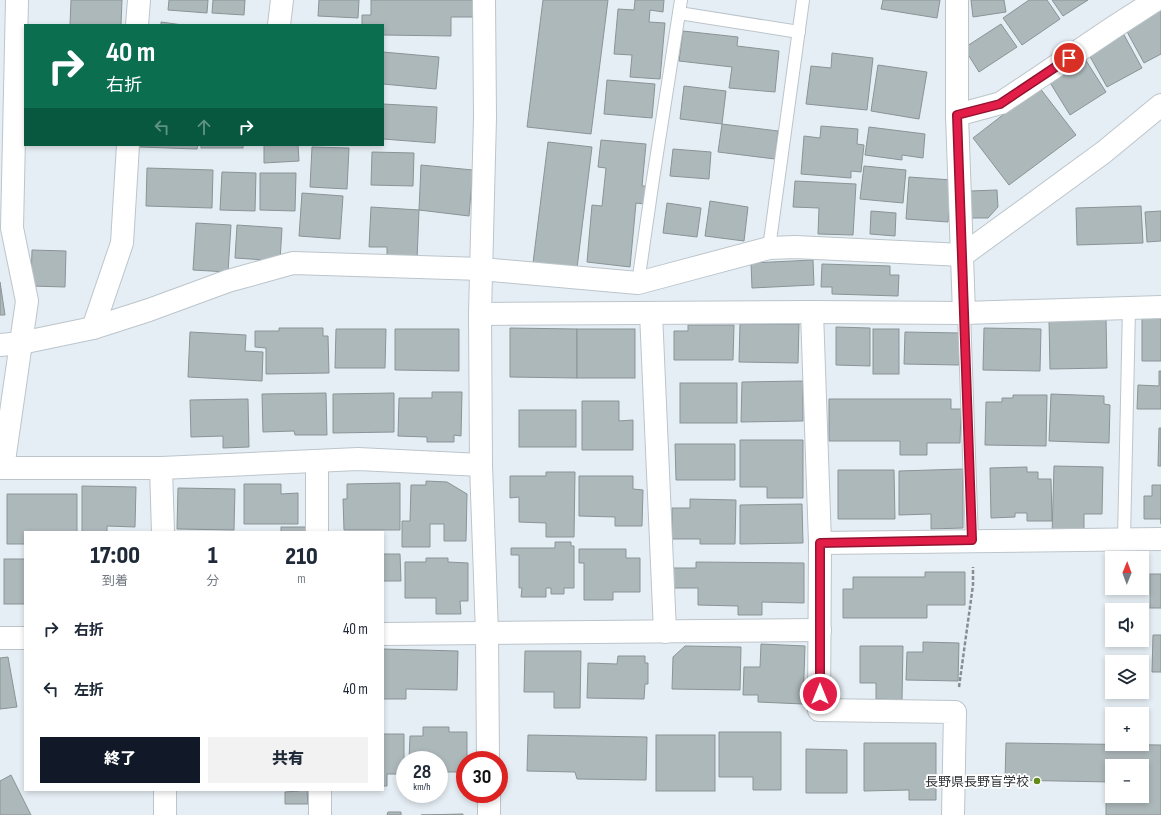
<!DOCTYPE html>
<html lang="ja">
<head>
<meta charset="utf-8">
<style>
	body { margin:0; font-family:"Sofia Sans Condensed","Noto Sans JP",sans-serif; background:#f2f2f3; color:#1f2937; height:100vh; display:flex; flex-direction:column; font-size:15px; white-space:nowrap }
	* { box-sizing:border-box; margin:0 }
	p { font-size:13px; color:#747a83 }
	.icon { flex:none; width:22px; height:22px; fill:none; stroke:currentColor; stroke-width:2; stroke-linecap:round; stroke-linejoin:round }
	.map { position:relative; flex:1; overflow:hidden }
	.details { position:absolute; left:24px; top:531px; width:360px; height:260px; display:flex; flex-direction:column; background:#fff; border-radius:0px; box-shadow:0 2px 6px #0003 }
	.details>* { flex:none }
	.top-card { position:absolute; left:24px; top:24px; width:360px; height:122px; border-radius:0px; box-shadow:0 2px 6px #0003; background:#0b6e4f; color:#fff; overflow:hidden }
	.needle { width:26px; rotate:1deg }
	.tools { position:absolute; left:1105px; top:551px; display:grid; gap:8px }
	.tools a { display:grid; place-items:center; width:44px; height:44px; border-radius:0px; background:#fff; box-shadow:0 2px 6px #0003; font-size:20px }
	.speed { position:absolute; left:396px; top:751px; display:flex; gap:8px; font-size:20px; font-weight:700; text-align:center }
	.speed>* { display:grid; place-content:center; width:52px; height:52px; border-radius:50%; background:#fff; box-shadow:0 2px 6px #0003; line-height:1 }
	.speed small { font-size:10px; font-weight:400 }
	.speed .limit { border:6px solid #d22; background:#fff; color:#111 }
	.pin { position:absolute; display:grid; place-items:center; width:34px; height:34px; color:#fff; margin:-17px; border:2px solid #fff; border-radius:50%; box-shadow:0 1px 4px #0007 }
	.me { position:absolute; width:44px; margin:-22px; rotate:0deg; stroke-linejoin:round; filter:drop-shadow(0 0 3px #0008) }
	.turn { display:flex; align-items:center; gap:14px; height:84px; padding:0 16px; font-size:18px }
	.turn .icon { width:52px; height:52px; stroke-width:2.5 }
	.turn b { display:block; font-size:28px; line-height:34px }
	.lanes { display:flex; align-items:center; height:38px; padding:0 16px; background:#0003; justify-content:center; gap:20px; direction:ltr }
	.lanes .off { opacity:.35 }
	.eta { display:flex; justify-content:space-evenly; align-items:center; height:68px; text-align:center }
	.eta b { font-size:24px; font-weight:800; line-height:28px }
	.cta { display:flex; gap:8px; margin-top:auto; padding:8px 16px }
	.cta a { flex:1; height:46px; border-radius:0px; background:#111827; color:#fff; font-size:16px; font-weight:800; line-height:46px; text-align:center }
	.cta a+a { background:#f2f2f3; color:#1f2937 }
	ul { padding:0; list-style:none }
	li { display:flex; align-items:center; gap:12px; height:60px; padding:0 16px }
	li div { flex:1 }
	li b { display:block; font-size:15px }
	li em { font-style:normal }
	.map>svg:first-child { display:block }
</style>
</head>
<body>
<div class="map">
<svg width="1161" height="815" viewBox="0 0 1161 815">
	<rect width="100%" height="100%" fill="#e5eef4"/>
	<g fill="#adb8bb" stroke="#8a9497">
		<polygon points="71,0 122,0 121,25 70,25"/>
		<polygon points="169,0 208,0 207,13 168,10"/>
		<polygon points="213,0 245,0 244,15 212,13"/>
		<polygon points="319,0 359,0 358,18 318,16"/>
		<polygon points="371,0 474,0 473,17 451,17 451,36 383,35 383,25 362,25 362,15 371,15"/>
		<polygon points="543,0 608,0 591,134 527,127"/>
		<polygon points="635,0 664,0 663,12 650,10 649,22 665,23 660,79 630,77 632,55 614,54 618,9 634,10"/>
		<polygon points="883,0 940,0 937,18 881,9"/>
		<polygon points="971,0 1004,0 1006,12 973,17"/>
		<polygon points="1029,0 1047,0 1060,19 1022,45 1003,18"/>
		<polygon points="1052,0 1088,0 1063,16"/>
		<polygon points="1161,8 1161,54 1144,63 1125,28"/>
		<polygon points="161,22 183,25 161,25"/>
		<polygon points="1001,24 1017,47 979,72 964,48"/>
		<polygon points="683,31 738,37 737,46 779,51 775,92 729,88 732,67 679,61"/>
		<polygon points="1123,33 1142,68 1107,87 1088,53"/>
		<polygon points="383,52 439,57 436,89 383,84"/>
		<polygon points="832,53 873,58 867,110 806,104 811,66 831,68"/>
		<polygon points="1085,59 1106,92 1070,115 1049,81"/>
		<polygon points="878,65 927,72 919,119 871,111"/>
		<polygon points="607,80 655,84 652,118 604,114"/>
		<polygon points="684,86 726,91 722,124 680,119"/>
		<polygon points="1039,87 1076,135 1009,185 973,138"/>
		<polygon points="383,104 437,107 435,143 383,139"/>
		<polygon points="722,124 778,131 775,159 718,152"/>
		<polygon points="821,126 858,129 857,144 864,145 861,172 851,171 851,178 801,174 804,136 820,138"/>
		<polygon points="869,127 925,134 923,158 902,155 902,160 865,155"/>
		<polygon points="601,140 646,144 642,186 646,186 644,204 636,203 630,267 587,262 592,205 602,206 606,168 598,167"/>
		<polygon points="548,142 592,147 577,268 533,263"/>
		<polygon points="140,145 198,145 197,149 140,147"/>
		<rect x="201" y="145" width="42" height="3"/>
		<polygon points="264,145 298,145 299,161 264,163"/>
		<polygon points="312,147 349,148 347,189 310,187"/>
		<polygon points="673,149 711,152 709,179 670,176"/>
		<polygon points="372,152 414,153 413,186 371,185"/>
		<polygon points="421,165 473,170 469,216 419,210"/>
		<polygon points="864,166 906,170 903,203 860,199"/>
		<polygon points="147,168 213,170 212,208 146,206"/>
		<polygon points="222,172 256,173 255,211 220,210"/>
		<polygon points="260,173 296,173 295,211 260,210"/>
		<polygon points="909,177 952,180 948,222 906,219"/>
		<polygon points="795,181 856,184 853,235 818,234 819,208 793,207"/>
		<polygon points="997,190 998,207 988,218 971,218 970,191"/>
		<polygon points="302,193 343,196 340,239 299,236"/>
		<polygon points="710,201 748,207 744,241 705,236"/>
		<polygon points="667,203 701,208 697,237 663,233"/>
		<polygon points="1141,206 1143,243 1077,245 1076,208"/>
		<polygon points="371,207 419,210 417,261 387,260 387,247 369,247"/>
		<polygon points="871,211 896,213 895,236 870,234"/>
		<polygon points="1161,211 1161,241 1147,242 1145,212"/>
		<polygon points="196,223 231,225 228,272 193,270"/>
		<polygon points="237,225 282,228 280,261 235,258"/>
		<polygon points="32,250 66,251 65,287 31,286"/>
		<polygon points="813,260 814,285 752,288 751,263"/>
		<polygon points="822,264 890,266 890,275 899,275 898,296 832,294 832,287 821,287"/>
		<polygon points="0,282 5,315 0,315"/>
		<polygon points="1161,317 1161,361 1142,361 1142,318"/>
		<polygon points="1106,319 1107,368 1050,369 1049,320"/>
		<polygon points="740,324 799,324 798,363 739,362"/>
		<polygon points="688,325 734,325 733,360 674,360 674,331 688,331"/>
		<polygon points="836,327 870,328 870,366 836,365"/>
		<polygon points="279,328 323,328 323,336 328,336 329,373 266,374 266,348 255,347 255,331 279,331"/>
		<polygon points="510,328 577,329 577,378 510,377"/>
		<polygon points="984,328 1041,329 1040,371 983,370"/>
		<polygon points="336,329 386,329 385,368 335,368"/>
		<polygon points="395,329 459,329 459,371 395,370"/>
		<rect x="577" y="329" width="58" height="49"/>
		<rect x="873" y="329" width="26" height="45"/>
		<polygon points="190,332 246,335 245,351 263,352 262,381 188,377"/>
		<polygon points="905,332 960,333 959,365 904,364"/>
		<polygon points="1159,371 1161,371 1161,409 1137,409 1138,385 1159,386"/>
		<polygon points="803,381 803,421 741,422 742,382"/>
		<rect x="680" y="383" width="57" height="40"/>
		<polygon points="432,392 462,392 461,436 454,435 454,442 427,442 427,437 398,436 399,398 432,398"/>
		<polygon points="326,393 327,435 295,435 294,431 263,432 262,394"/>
		<polygon points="394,393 394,432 333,433 333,394"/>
		<polygon points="1051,394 1104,396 1104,404 1110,405 1109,443 1049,441"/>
		<polygon points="1013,395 1047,395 1046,446 985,445 986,402 1002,402 1002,398 1013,398"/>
		<polygon points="248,399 249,447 223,448 223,436 191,437 190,400"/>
		<polygon points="829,399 951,399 951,409 961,409 960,443 927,443 927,455 900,455 900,441 829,441"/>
		<polygon points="582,401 619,401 619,421 633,420 633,450 582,450"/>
		<rect x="519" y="410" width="57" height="37"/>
		<polygon points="1159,428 1161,428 1161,466 1158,466"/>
		<polygon points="740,440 803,440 803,498 767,498 767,487 740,487"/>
		<polygon points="675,444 735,444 735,480 676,480"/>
		<polygon points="1054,466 1103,467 1102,514 1084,514 1084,537 1052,536"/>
		<polygon points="1027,467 1027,472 1038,472 1038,479 1051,479 1052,521 1027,521 1027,513 1015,513 1015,517 991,518 990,468"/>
		<polygon points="963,469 963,528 931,529 931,514 899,515 899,471"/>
		<polygon points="838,470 894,470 895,519 838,519"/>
		<polygon points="546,472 575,472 574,537 546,537 546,523 519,522 519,497 510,498 510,476 546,476"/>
		<polygon points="579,476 633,476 633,489 643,490 642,526 615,526 615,517 579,516"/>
		<polygon points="426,481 447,482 467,494 466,541 444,541 444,524 430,524 430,547 402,547 402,521 410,521 411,485 426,485"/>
		<polygon points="400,483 400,530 344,530 343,499 347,499 347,484"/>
		<polygon points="244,484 281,484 281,494 298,493 298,524 244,524"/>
		<polygon points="1152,485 1161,485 1161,524 1161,519 1144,519 1144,496 1152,496"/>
		<polygon points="82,486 136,487 135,527 107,526 107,532 82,532"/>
		<polygon points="178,488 235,489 234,530 177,529"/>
		<polygon points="7,494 77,494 77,532 25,532 25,544 7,544"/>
		<polygon points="690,499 736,500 735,544 700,544 700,539 672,539 672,508 690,508"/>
		<polygon points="802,504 803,543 740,544 740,505"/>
		<rect x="281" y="527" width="26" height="5"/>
		<polygon points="555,542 571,542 571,546 574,546 574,588 564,588 564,594 551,594 551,588 546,588 546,597 521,597 522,588 519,588 519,555 511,555 511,548 555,548"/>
		<polygon points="579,549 626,549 626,558 640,558 640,592 613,592 613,600 584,600 584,563 579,563"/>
		<polygon points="383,554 400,554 401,581 383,581"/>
		<polygon points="426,558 448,558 448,562 468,563 468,601 460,601 461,614 436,614 436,598 405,598 405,562 426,562"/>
		<rect x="4" y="559" width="21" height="45"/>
		<polygon points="696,562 804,563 804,603 762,602 762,615 738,615 738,606 698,605 698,588 672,588 673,568 696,568"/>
		<polygon points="925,572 965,572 965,605 927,605 927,618 843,618 843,589 853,589 853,577 925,577"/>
		<rect x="1150" y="574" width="11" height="34"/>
		<polygon points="1153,635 1161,635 1161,672 1152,672"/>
		<polygon points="923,642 959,643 958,681 906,680 907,652 923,652"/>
		<polygon points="761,644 805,646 803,704 758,702 758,695 743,695 744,667 760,667"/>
		<polygon points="685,646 741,647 740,690 672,689 673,657"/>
		<polygon points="860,646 903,646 902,700 876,699 876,683 860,683"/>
		<polygon points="383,649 458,651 457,690 406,689 406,699 383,699"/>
		<polygon points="525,651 581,651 580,708 554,708 554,692 524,692"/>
		<polygon points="618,656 645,656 645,663 648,663 648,684 645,684 644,699 587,698 588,663 617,664"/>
		<polygon points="8,657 17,707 0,709 0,658"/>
		<polygon points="423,727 449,727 449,732 467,732 467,760 465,760 465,772 439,772 439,760 409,760 410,736 423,736"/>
		<polygon points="719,732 781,732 781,790 753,790 753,777 719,777"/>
		<polygon points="383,734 404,734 404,774 387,774 387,786 383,786"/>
		<polygon points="528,735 647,737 646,780 577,779 575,772 527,771"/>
		<rect x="656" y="735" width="59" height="56"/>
		<polygon points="864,743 936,743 936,800 909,800 909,790 864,791"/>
		<polygon points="1006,743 1161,745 1161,815 1106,815 1106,796 1142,796 1142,766 1112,766 1112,782 1005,780"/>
		<polygon points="806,749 847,750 847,793 806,793"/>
		<polygon points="11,775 31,815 0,815 0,781"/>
		<polygon points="299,790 307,790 308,804 285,804 285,792 299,791"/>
		<polygon points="388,812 401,812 401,815 387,815"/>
		<polygon points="463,814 463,815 421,815"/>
	</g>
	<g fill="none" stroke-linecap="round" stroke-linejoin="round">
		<g stroke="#bcc5cb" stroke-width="14">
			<g id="lane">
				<polyline points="679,13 799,32"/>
				<polyline points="769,248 803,0"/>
				<polyline points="638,283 653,179 681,0"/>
				<polyline points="964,313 972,540"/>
				<polyline points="1124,539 1129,308"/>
			</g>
		</g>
		<g stroke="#bcc5cb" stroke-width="24">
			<g id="street">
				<polyline points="484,0 485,117 480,314 481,465 487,633 488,760"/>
				<polyline points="957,0 957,115 964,313"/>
				<polyline points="137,25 139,0"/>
				<polyline points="279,25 282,0"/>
				<polyline points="957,115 1001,103 1114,27 1156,0"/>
				<polyline points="812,312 820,543 819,710 955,712 953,815"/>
				<polyline points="651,313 665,632"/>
				<polyline points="480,314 812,312 964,313 1161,307"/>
				<polyline points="93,328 122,243 128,145"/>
				<polyline points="0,345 21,343 93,328 149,310 228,281 293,263 481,269 638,283 769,248 795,247 963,255 1104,152 1161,105"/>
				<polyline points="317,461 317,532"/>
				<polyline points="0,468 161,468 358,459 481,465"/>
				<polyline points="3,468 27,301 12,228 17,0"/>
				<polyline points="161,468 163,532"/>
				<polyline points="820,543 1161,539"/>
				<polyline points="383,634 820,630"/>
				<polyline points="0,638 25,638"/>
				<polyline points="165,790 165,815"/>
				<polyline points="320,790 320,815"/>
				<polyline points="489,794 489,815"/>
			</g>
		</g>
		<polyline stroke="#878d91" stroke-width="2.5" stroke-dasharray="4 2" stroke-linecap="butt" points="959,687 973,585 973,567"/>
		<use href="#lane" stroke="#fff" stroke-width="12"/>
		<use href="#street" stroke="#fff" stroke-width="22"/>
	</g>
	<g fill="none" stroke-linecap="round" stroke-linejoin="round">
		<g stroke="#92132f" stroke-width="10">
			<polyline id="route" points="820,694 820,543 972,540 957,115 1000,104 1069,58"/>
		</g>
		<use href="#route" stroke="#e11d48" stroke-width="7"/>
	</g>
	<circle fill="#638b17" stroke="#fff" stroke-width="1.5" cx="1037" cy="781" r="4"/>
	<g text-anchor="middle" stroke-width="3.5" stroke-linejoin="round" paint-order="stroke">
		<g font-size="13" fill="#2f3335" stroke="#fff" text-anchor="end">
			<text x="1029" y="786">長野県長野盲学校</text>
		</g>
	</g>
</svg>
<div class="tools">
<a><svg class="needle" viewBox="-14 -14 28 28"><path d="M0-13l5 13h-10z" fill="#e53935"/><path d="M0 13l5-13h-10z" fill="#747a83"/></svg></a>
<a><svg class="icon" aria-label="sound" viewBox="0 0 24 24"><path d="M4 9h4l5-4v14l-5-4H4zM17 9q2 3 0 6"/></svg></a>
<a><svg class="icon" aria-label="layers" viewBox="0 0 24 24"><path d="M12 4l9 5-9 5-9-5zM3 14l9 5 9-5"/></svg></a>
<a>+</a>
<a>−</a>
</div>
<div class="speed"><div>28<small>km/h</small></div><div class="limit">30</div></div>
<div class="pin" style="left:1069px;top:58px;background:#d93025"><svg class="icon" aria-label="arrive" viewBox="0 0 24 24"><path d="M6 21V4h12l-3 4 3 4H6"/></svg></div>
<svg class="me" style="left:820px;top:694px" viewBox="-20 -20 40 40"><circle r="17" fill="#e11d48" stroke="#fff" stroke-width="3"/><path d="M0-11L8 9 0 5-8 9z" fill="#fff"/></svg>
<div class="top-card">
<div class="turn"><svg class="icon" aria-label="right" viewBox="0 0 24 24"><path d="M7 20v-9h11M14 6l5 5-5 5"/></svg><div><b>40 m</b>右折</div></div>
<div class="lanes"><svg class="icon off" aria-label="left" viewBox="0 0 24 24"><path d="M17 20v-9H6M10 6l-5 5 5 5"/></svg><svg class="icon off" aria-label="ahead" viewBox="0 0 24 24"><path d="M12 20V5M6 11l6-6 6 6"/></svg><svg class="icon" aria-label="right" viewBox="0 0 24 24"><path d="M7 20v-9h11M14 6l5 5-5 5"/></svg></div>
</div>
<section class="details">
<div class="eta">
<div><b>17:00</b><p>到着</p></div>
<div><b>1</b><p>分</p></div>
<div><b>210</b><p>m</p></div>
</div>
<ul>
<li><svg class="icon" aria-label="right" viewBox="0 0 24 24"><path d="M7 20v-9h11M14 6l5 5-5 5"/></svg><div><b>右折</b></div><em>40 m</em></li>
<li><svg class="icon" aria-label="left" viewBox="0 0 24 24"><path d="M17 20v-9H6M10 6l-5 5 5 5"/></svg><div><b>左折</b></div><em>40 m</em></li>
</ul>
<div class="cta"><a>終了</a><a>共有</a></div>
</section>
</div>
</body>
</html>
